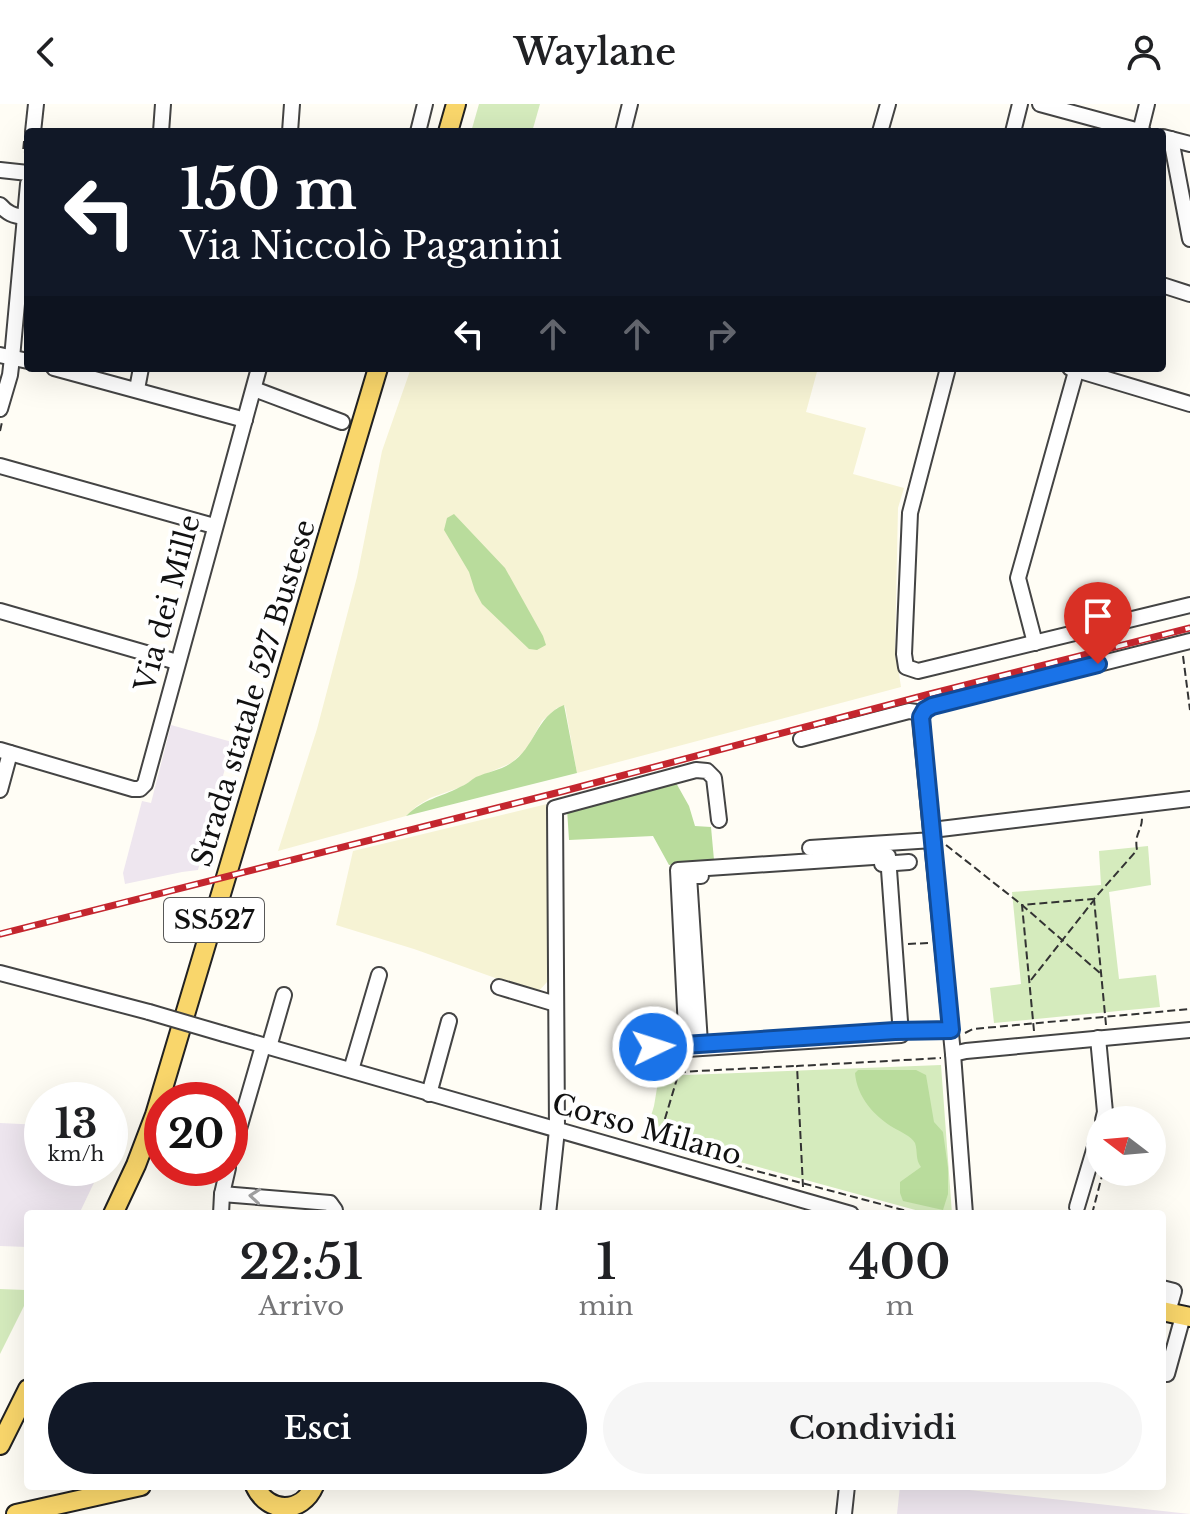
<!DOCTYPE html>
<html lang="it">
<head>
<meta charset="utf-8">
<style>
	body { margin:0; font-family:"Libre Baskerville",serif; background:#f6f6f6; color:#202124; height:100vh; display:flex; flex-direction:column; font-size:30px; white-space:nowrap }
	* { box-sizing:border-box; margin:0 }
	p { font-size:26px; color:#757577 }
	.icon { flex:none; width:44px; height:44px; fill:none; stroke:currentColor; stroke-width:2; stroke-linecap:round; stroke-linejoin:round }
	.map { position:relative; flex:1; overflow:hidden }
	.drawer { position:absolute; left:24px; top:1106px; width:1142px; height:280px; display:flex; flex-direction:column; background:#fff; border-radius:8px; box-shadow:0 8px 32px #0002 }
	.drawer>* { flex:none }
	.guide { position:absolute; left:24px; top:24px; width:1142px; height:244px; border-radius:8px; box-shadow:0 8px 32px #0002; background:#111827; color:#fff; overflow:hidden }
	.needle { width:52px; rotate:286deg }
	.controls { position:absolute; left:1086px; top:1002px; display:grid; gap:16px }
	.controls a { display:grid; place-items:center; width:80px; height:80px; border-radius:50%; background:#fff; box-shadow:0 8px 32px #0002; font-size:40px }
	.speed { position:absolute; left:24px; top:978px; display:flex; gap:16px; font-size:40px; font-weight:700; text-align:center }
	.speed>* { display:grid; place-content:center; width:104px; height:104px; border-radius:50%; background:#fff; box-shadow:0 8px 32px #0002; line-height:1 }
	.speed small { font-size:20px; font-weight:400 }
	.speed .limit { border:12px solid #d22; background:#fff; color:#111 }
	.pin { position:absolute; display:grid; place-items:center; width:68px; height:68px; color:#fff; margin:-82px -34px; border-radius:50% 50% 50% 0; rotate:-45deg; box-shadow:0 0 8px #0007 }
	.pin .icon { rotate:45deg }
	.me { position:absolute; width:88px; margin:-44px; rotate:86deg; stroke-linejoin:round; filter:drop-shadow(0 0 6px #0008) }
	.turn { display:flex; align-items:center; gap:28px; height:168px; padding:0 24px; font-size:36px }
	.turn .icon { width:104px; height:104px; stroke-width:2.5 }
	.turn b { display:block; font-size:56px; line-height:68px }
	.lanes { display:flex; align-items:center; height:76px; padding:0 24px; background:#0003; justify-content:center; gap:40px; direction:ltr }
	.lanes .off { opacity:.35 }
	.eta { display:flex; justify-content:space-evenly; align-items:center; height:136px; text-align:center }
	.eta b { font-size:48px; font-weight:600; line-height:56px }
	.button { display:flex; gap:16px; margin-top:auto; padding:16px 24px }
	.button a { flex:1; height:92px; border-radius:48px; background:#111827; color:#fff; font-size:32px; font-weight:600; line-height:92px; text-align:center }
	.button a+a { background:#f6f6f6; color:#202124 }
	header { display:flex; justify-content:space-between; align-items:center; height:104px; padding:0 24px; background:#fff; font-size:36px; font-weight:600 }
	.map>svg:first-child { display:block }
</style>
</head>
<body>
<header><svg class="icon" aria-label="back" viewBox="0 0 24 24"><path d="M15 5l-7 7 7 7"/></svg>Waylane<svg class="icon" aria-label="person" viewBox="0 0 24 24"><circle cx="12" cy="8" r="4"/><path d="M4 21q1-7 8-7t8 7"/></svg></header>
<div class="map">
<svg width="1190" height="1410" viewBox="0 0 1190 1410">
	<rect width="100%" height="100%" fill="#fffdf5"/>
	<g fill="#eee6ef">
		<polygon points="171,621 232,638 198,766 182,768 125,780 123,769 142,697 151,699"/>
		<polygon points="0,1019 42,1021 42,1064 101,1064 79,1110 28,1110 28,1143 0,1142"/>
		<polygon points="900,1382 932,1382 1190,1410 897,1410"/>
	</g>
	<g fill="#f6f3d4">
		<polygon points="411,264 818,264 806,308 866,324 853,370 904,384 898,404 895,544 901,583 577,669 565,602 557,604 542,617 526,646 511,659 476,674 461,683 430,694 417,702 406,712 278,747 317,625 357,473 382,347"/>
		<polygon points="547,700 547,878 537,889 414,845 336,821 353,747"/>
	</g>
	<g fill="#d5ebbd">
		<polygon points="479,0 540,0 532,28 471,28"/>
		<polygon points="1148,742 1151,781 1109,788 1119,875 1156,871 1160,903 994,919 990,884 1021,880 1012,788 1101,781 1099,747"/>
		<polygon points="941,961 952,1110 930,1110 645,1032 654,1002 659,972"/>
		<polygon points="0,1185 26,1186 25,1200 0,1250"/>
	</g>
	<g fill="#b9dc9c">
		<polygon points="454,410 505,464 543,532 546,541 537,546 529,545 482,500 475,487 469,468 444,426 447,414"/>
		<path d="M564,601l13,68 -171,43c19,-18 33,-18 54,-29 6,-2 11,-7 16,-10 11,-5 25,-7 35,-14 24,-15 25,-47 53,-58z"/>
		<polygon points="675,677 689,702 695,722 711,723 714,756 669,761 653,732 569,736 567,705"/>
		<path d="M858,966h58l10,5 8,47 9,10 5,36v26l-5,16 -40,-9 -3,-8v-11l21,-15c-6,-8 -3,-15 -6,-24 -4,-7 -14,-11 -21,-15 -20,-12 -37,-31 -39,-55z"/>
	</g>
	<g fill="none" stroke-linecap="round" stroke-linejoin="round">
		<g stroke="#444" stroke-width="18">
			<g id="minor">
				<polyline points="1040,0 1143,28"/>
				<polyline points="33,28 36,0"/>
				<polyline points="161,28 163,0"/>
				<polyline points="290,28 292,0"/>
				<polyline points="418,28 425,0"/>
				<polyline points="623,28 630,0"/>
				<polyline points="880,28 888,0"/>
				<polyline points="1013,28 1020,0"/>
				<polyline points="1140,28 1147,0"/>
				<polyline points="1163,33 1190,40"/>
				<polyline points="1171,35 1190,135"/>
				<polyline points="0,66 28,69"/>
				<path d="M0,101c7,8 13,11 25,12"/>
				<polyline points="1162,181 1190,190"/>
				<polyline points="0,251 28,257"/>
				<polyline points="54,264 245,316"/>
				<polyline points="948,264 910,409 904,550 906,563 918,567 1190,501"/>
				<polyline points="1070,264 1190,300"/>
				<polyline points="137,285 141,264"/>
				<polyline points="254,285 342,318"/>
				<polyline points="0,305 10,271 12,254 28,80"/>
				<polyline points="0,362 214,422"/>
				<polyline points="0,507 177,558"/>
				<polyline points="1035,539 1018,474 1077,264"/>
				<polyline points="923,609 920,616 953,950 965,1110"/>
				<polyline points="801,635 909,607 923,609 932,602 1190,537"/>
				<polyline points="0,646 133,685 140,685 145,680 259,264"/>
				<polyline points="0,686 10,649"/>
				<polyline points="932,726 1190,695"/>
				<polyline points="810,744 933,736"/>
				<polygon points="888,752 901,931 687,945 678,766"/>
				<polyline points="882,760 909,758"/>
				<polyline points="0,869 149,908"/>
				<polyline points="499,883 556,900"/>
				<polyline points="895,927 951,926"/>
				<polyline points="224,930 851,1110"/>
				<polyline points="1098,934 1105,1008 1103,1016"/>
				<polyline points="700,939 689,772 701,772"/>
				<polyline points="269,943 284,891"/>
				<polyline points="653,943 695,940"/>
				<polyline points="953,950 966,947 1190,926"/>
				<polyline points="351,966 379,871"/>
				<polyline points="429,990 449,917"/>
				<polyline points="230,1056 263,942"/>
				<polyline points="222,1090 330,1099 335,1106 335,1110"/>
				<polyline points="1077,1103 1100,1026"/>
				<polyline points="221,1110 222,1090 228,1064"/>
				<polyline points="548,1110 557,1026 555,704 696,666 707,667 714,674 719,716"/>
				<polyline points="1162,1184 1174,1187 1168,1208"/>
				<polyline points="1167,1270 1183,1212"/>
				<polyline points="844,1410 847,1382"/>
			</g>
		</g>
		<g stroke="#222" stroke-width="22">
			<g id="major">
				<polyline points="448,28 456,0"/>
				<polyline points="113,1110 136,1061 155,1011 378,264"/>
				<polyline points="1162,1207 1190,1213"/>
				<polyline points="0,1341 28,1285"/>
				<path d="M255,1382c13,28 47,28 59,0"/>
				<polyline points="16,1410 141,1382"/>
			</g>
		</g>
		<g stroke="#333" stroke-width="2" stroke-dasharray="8 4" stroke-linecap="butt">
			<polyline points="24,37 23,48 28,48"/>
			<polyline points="0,327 2,318"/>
			<polyline points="1183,552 1190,606"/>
			<polyline points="946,741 1022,801 1101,870"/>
			<polyline points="908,840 929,839"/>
			<polyline points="1031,876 1094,796"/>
			<path d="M1106,921l-12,-126 43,-49c-3,-17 5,-19 5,-32"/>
			<polyline points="1034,927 1022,801 1093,795"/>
			<polyline points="965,929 973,925 1190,905"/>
			<polyline points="658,1038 679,968 795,962"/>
			<polyline points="734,1061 918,1110"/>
			<polyline points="803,1083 797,962 941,954"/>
			<polyline points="1092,1110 1103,1068"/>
		</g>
		<use href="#minor" stroke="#fff" stroke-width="14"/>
		<use href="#major" stroke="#f9d66b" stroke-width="18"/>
		<g stroke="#c4262e" stroke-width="7">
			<polyline id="rail" points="0,830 564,687 926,591 1190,524"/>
		</g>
		<use href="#rail" stroke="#fff" stroke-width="4" stroke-dasharray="12" stroke-linecap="butt"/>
		<g stroke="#444" stroke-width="18" stroke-linecap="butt">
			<polyline id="minor-bridge" points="149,908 224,930"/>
		</g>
		<use href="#minor-bridge" stroke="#fff" stroke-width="14"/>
	</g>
	<defs><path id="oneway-chevron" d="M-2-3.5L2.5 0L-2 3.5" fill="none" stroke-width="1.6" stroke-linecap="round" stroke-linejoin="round" transform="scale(2)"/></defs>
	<use stroke="#a0a0a0" href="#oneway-chevron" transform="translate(255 1092) rotate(-175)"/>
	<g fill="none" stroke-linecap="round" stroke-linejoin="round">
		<g stroke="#114b97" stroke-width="20">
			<polyline id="route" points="653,943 895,927 951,926 921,613 925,606 932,602 1098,560"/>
		</g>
		<use href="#route" stroke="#1a73e8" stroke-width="14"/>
	</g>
	<g text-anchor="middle" stroke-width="8" stroke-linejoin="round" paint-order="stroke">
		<rect fill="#fff" stroke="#585858" stroke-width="2" x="164" y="794" width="100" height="44" rx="6"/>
		<g font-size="26" font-weight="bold" fill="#111">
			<text x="214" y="825">SS527</text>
		</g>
		<g font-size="28" fill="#111" stroke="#fff">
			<text transform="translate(167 499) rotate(-75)" y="10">Via dei Mille</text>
			<text transform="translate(253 589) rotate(-73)" y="10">Strada statale 527 Bustese</text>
			<text transform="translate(647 1025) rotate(16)" y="10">Corso Milano</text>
		</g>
	</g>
</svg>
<div class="controls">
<a><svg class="needle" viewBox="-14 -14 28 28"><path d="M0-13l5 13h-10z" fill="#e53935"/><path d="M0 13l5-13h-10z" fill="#757577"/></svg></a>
</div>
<div class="speed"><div>13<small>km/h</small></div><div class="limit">20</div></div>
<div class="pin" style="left:1098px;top:560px;background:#d93025"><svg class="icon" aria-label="arrive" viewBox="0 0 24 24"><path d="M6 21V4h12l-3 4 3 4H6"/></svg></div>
<svg class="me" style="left:653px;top:943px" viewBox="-20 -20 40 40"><circle r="17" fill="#1a73e8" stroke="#fff" stroke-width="3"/><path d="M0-11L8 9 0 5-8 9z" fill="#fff"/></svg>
<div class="guide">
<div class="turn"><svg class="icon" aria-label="left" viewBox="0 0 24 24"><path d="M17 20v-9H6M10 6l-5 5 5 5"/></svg><div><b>150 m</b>Via Niccolò Paganini</div></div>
<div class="lanes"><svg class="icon" aria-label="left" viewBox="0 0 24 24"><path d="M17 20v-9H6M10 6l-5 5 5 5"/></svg><svg class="icon off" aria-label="ahead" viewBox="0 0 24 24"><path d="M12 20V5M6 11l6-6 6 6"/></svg><svg class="icon off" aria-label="ahead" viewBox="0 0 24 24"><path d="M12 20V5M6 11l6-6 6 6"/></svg><svg class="icon off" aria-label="right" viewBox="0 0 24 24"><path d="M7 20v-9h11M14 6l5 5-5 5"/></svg></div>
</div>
<section class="drawer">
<div class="eta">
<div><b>22:51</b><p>Arrivo</p></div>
<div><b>1</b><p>min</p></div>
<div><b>400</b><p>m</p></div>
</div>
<div class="button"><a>Esci</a><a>Condividi</a></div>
</section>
</div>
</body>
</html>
